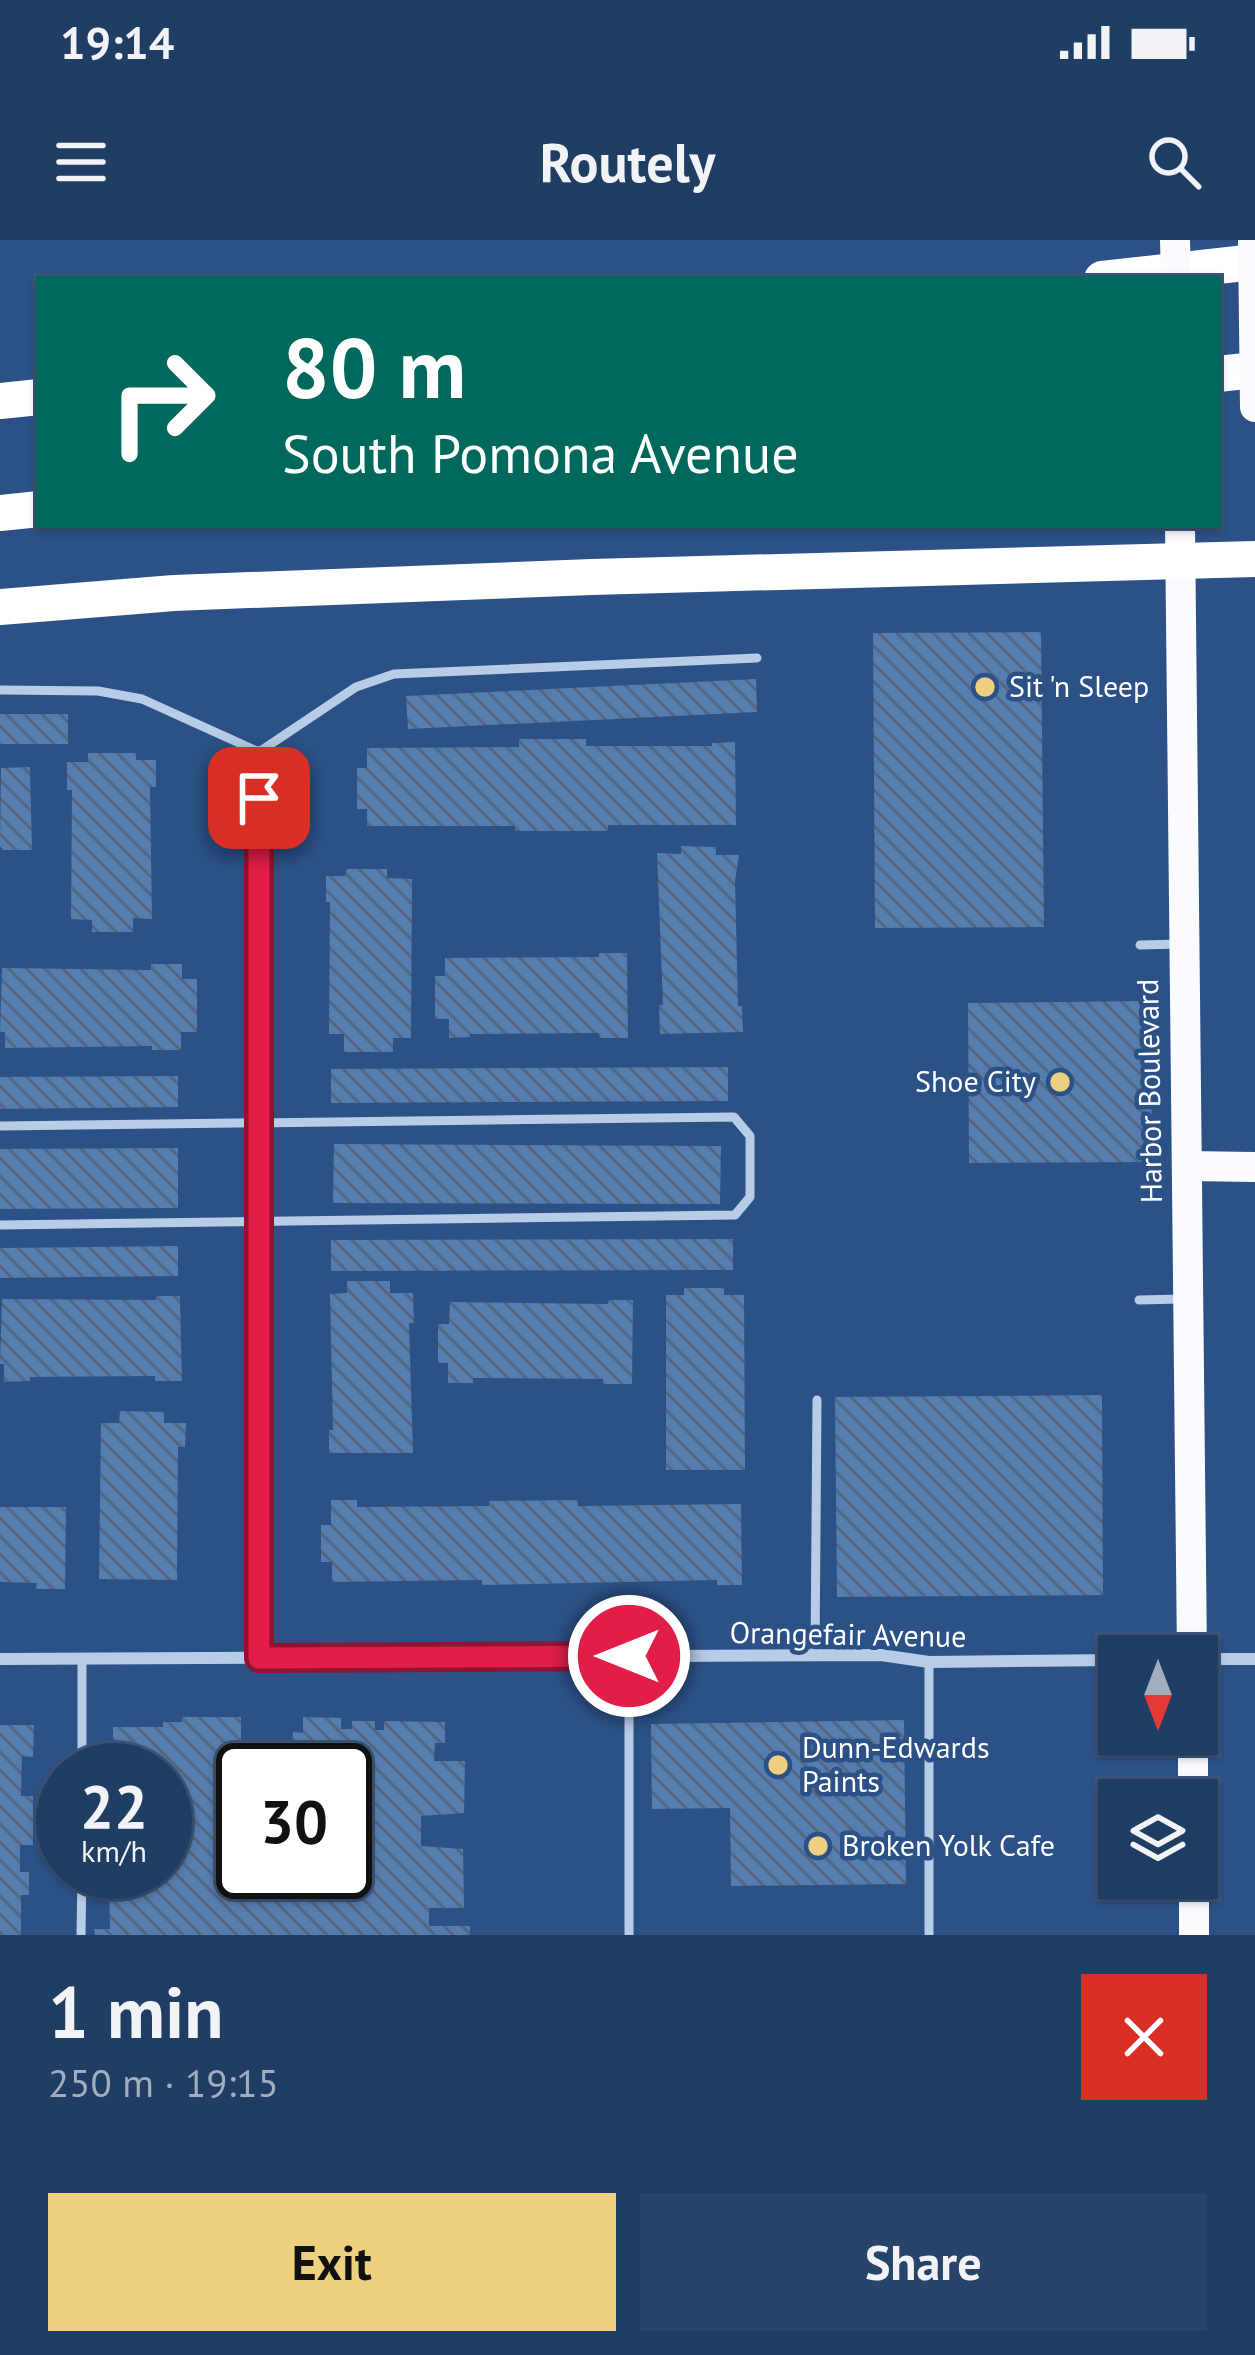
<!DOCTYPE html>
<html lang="en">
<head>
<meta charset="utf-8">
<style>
	body { margin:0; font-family:"PT Sans",sans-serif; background:#28446a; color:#f1f3f6; height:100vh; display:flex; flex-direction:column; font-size:45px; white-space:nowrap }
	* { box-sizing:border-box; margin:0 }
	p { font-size:39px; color:#a2aebf }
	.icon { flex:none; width:66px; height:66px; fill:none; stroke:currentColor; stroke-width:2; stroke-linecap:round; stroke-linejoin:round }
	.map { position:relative; height:1695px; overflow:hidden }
	.side { display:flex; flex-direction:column; background:#203d64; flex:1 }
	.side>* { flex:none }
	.hud { position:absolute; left:36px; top:36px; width:1185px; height:252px; border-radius:0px; box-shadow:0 3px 9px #0004,0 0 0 3px #3d5678; background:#00695c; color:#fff; overflow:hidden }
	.needle { width:78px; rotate:180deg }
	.controls { position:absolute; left:1098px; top:1395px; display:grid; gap:24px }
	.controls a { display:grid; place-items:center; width:120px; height:120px; border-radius:0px; background:#203d64; box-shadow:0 3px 9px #0004,0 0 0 3px #3d5678; font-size:60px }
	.speed { position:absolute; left:36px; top:1503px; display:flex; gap:24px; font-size:60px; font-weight:700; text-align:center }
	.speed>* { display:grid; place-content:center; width:156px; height:156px; border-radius:50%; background:#203d64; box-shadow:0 3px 9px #0004,0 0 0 3px #3d5678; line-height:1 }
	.speed small { font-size:30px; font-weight:400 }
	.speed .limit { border:6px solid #111; border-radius:18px; background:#fff; color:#111 }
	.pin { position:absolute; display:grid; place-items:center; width:102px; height:102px; color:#fff; margin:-51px; border-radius:24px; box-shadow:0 6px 18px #0006 }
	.me { position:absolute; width:132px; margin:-66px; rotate:270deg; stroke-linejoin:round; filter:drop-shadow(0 0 9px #0008) }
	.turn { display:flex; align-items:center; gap:42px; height:252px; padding:0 48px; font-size:54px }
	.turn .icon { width:156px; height:156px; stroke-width:2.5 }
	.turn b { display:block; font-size:84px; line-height:102px }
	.round { display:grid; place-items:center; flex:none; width:126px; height:126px; border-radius:0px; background:#28446a }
	.headline { display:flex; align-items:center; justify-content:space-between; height:204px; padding:0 48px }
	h1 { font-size:72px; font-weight:600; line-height:90px }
	.primary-button { display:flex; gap:24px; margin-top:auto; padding:24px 48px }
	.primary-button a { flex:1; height:138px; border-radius:0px; background:#edcf80; color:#111; font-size:48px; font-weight:600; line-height:138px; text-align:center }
	.primary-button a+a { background:#28446a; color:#f1f3f6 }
	.status { display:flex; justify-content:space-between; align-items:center; height:84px; padding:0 60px; background:#203d64; direction:ltr }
	.status svg { height:33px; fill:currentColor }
	header { display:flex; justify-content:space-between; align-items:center; height:156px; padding:0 48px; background:#203d64; font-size:54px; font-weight:600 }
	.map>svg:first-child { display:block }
</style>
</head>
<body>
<div class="status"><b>19:14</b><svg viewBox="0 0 49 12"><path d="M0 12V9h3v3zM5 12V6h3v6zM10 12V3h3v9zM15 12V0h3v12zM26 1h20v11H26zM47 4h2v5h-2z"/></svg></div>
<header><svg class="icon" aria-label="menu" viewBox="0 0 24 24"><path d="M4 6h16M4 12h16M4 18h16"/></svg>Routely<svg class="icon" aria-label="search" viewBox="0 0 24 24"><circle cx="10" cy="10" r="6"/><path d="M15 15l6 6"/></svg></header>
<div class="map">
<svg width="1255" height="1695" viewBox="0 0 1255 1695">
	<defs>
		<pattern id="building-back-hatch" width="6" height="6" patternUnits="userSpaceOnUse" patternTransform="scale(3)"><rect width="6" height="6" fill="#577daf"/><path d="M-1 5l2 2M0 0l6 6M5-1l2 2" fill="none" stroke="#526782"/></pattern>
	</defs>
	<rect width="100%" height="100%" fill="#2b5186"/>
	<g fill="url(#building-back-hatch)">
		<polygon points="1041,392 1044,687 875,688 873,393"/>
		<polygon points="756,439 757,472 408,489 406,456"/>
		<rect x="0" y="474" width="68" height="30"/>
		<polygon points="519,499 586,499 586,506 712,506 712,503 735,502 736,585 608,585 608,591 515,591 515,586 367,586 367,569 357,569 357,528 367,528 367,508 519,507"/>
		<polygon points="88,513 136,513 136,520 156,520 156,547 150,547 152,679 133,678 133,692 92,692 92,680 71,679 72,550 67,550 67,522 88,522"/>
		<polygon points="30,527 32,610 3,610 0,606 1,528"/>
		<polygon points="681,606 716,607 716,615 739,615 735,641 738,766 742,766 743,792 660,794 659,765 663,765 657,613 681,614"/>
		<polygon points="347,629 387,629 387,638 412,639 411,798 393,798 393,812 344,812 344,794 329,794 330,662 326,662 326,636 345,636"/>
		<polygon points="599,713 627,713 628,798 600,798 599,793 470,794 470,797 449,798 449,779 435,779 435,736 445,736 445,718 599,717"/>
		<polygon points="151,724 182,724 182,739 197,739 197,792 181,792 181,810 152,810 152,806 5,808 5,792 0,792 2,728 151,730"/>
		<polygon points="1151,761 1152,922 969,923 968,763"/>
		<polygon points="728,827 728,861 331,863 331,829"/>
		<polygon points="178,836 178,867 0,869 0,837"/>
		<polygon points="334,904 721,906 720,964 333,963"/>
		<polygon points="178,908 178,968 0,969 0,909"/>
		<polygon points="733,999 733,1030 331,1031 331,1000"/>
		<polygon points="178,1006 178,1036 0,1038 0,1008"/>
		<polygon points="347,1041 390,1041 390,1053 413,1053 414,1083 409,1083 413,1213 329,1213 329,1190 333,1190 330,1054 347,1053"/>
		<polygon points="684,1048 724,1048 724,1055 744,1055 745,1230 666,1230 666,1055 684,1055"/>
		<polygon points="156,1056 180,1056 182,1141 155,1141 155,1136 30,1137 30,1141 4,1142 4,1124 0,1124 2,1059 156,1060"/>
		<polygon points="609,1060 633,1060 632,1144 603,1144 603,1139 473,1138 473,1143 448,1143 448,1123 438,1123 438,1084 449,1084 450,1062 608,1064"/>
		<polygon points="1102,1155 1103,1355 837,1357 835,1157"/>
		<polygon points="120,1171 164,1172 164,1183 186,1183 185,1207 178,1207 177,1340 99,1339 101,1183 119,1183"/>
		<polygon points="331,1260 357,1260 357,1267 489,1266 489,1261 578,1260 578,1266 741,1264 742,1345 717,1345 717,1340 482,1345 482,1340 332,1342 332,1322 321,1322 321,1285 331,1285"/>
		<polygon points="0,1267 66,1267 65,1349 36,1349 37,1343 0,1342"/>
		<polygon points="182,1477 241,1477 241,1517 229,1517 230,1535 220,1535 220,1546 231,1546 231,1590 219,1590 219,1603 223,1604 223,1623 243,1624 243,1632 345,1632 345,1530 302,1530 302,1517 292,1517 293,1492 303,1493 303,1477 341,1478 341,1489 352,1489 352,1481 375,1481 375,1490 384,1490 384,1481 445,1482 445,1503 435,1503 434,1521 465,1521 464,1573 421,1576 421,1606 463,1609 464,1668 429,1668 429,1686 470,1686 470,1695 95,1695 94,1689 110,1689 109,1644 101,1644 101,1632 165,1632 165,1530 112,1530 112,1516 103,1516 102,1505 113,1505 113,1487 163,1487 163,1482 182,1482"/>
		<polygon points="904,1480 906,1644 731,1646 730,1568 652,1569 651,1484"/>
		<polygon points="0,1485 34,1485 33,1517 22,1516 21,1556 33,1556 33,1605 20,1605 20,1632 29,1632 29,1655 21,1655 21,1695 0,1695"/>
	</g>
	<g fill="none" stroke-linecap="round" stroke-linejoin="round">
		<g stroke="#b7cce7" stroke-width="9">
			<polyline points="0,450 98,451 142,459 259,512 356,447 394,434 757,418"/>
			<polyline points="1140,705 1179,704"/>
			<polyline points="0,886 734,877 750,896 750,957 735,975 0,985"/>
			<polyline points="1139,1060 1181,1059"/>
			<polyline points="815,1415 817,1160"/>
			<polyline points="929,1422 929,1695"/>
			<polyline points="82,1530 82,1419"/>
			<polyline points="81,1695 82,1632"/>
			<polyline points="629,1695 629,1416"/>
		</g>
		<g stroke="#b7cce7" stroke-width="12">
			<polyline points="259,512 259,1418"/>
			<polyline points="0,1419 881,1415 929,1422 1119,1420"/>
			<polyline points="1197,1419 1255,1419"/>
		</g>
		<g stroke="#f9fbfe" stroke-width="30">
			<polyline points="1180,285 1192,1416"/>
			<polyline points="1187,926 1255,927"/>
			<polyline points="1193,1494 1193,1560"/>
			<polyline points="1194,1638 1194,1695"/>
		</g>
		<g stroke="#fff" stroke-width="36">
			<polyline points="1102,39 1255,22"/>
			<polyline points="1218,134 1255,130"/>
			<polyline points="0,161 39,157"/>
			<polyline points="0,273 39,269"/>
			<polyline points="0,367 174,353 592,337 1255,319"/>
		</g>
		<g stroke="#f9fbfe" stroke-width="30">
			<polyline points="1175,0 1176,39"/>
			<polyline points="1253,0 1255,167"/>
		</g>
	</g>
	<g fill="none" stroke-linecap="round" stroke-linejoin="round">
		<g stroke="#92132f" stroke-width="30">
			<polyline id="route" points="259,558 259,1418 629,1416"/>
		</g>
		<use href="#route" stroke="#e11d48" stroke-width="21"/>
	</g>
	<g fill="#edcf80" stroke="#2b5186" stroke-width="4.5">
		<circle cx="985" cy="447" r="12"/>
		<circle cx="1060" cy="842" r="12"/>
		<circle cx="778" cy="1525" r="12"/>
		<circle cx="818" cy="1606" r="12"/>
	</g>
	<g text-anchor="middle" stroke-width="9" stroke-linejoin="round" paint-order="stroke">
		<g font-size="30" fill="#fff" stroke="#2b5186" text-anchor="start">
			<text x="1009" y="457">Sit 'n Sleep</text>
			<text x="1036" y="852" text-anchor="end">Shoe City</text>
			<text x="802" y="1518">Dunn-Edwards<tspan x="802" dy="34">Paints</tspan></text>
			<text x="842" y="1616">Broken Yolk Cafe</text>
		</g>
		<g font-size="30" fill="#fff" stroke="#2b5186">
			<text transform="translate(1150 851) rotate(-91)" y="10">Harbor Boulevard</text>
			<text transform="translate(848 1395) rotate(1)" y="10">Orangefair Avenue</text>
		</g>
	</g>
</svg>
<div class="controls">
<a><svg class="needle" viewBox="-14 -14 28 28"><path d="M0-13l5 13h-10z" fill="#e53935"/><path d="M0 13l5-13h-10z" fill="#a2aebf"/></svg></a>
<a><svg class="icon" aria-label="layers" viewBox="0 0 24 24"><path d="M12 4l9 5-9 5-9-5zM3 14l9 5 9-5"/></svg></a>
</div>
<div class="speed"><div>22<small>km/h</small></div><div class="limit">30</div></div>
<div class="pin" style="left:259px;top:558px;background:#d93025"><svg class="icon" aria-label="arrive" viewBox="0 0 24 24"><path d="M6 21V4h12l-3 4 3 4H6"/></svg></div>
<svg class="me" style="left:629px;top:1416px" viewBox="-20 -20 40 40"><circle r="17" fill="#e11d48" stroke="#fff" stroke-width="3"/><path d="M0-11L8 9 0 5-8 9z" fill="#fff"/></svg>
<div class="hud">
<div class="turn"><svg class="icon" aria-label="right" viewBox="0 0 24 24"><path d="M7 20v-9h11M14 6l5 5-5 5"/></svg><div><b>80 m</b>South Pomona Avenue</div></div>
</div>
</div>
<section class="side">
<div class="headline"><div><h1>1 min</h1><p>250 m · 19:15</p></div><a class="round" style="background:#d93025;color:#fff"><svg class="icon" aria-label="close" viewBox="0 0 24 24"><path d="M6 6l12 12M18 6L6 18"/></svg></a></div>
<div class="primary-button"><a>Exit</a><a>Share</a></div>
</section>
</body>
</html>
